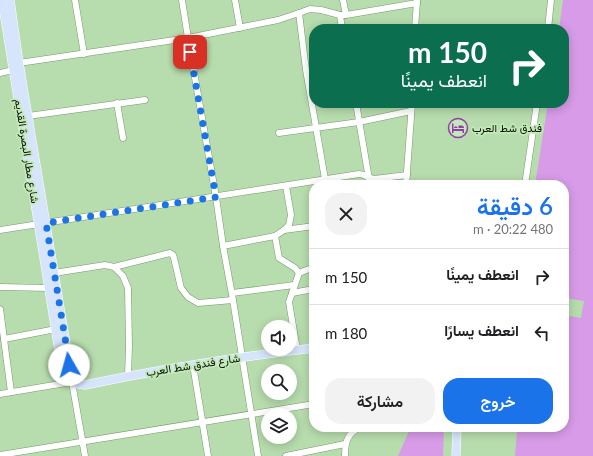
<!DOCTYPE html>
<html lang="ar">
<head>
<meta charset="utf-8">
<style>
	body { margin:0; font-family:Lato,Vazirmatn,sans-serif; background:#f2f2f2; color:#202124; direction:rtl; height:100vh; display:flex; flex-direction:column; font-size:15px; white-space:nowrap }
	* { box-sizing:border-box; margin:0 }
	p { font-size:13px; color:#757577 }
	.icon { flex:none; width:22px; height:22px; fill:none; stroke:currentColor; stroke-width:2; stroke-linecap:round; stroke-linejoin:round }
	.map { position:relative; flex:1; overflow:hidden; direction:ltr }
	.side { position:absolute; left:309px; top:180px; width:260px; height:252px; display:flex; flex-direction:column; background:#fff; border-radius:16px; box-shadow:0 2px 10px #0003; direction:rtl }
	.side>* { flex:none }
	.banner { position:absolute; left:309px; top:24px; width:260px; height:84px; border-radius:16px; box-shadow:0 2px 10px #0003; direction:rtl; background:#0b6e4f; color:#fff; overflow:hidden }
	.buttons { position:absolute; left:261px; top:320px; display:grid; gap:8px }
	.buttons a { display:grid; place-items:center; width:36px; height:36px; border-radius:50%; background:#fff; box-shadow:0 2px 10px #0003; font-size:20px }
	.pin { position:absolute; display:grid; place-items:center; width:34px; height:34px; color:#fff; margin:-17px; border-radius:8px; box-shadow:0 2px 6px #0006 }
	.me { position:absolute; width:44px; margin:-22px; rotate:353deg; stroke-linejoin:round; filter:drop-shadow(0 0 3px #0008) }
	.turn { display:flex; align-items:center; gap:14px; height:84px; padding:0 16px; font-size:18px }
	.turn .icon { width:52px; height:52px; stroke-width:2.5 }
	.turn b { display:block; font-size:28px; line-height:34px }
	.round { display:grid; place-items:center; flex:none; width:42px; height:42px; border-radius:16px; background:#f2f2f2 }
	.overview { display:flex; align-items:center; justify-content:space-between; height:68px; padding:0 16px }
	h1 { font-size:24px; font-weight:600; line-height:30px; color:#1a73e8 }
	.action { display:flex; gap:8px; margin-top:auto; padding:8px 16px }
	.action a { flex:1; height:46px; border-radius:16px; background:#1a73e8; color:#fff; font-size:16px; font-weight:600; line-height:46px; text-align:center }
	.action a+a { background:#f2f2f2; color:#202124 }
	ul { padding:0; list-style:none }
	li { display:flex; align-items:center; gap:12px; height:56px; padding:0 16px; border-top:1px solid #e0e0e0 }
	li div { flex:1 }
	li b { display:block; font-size:15px }
	li em { font-style:normal }
	.map>svg:first-child { display:block }
</style>
</head>
<body>
<div class="map">
<svg width="593" height="456" viewBox="0 0 593 456">
	<rect width="100%" height="100%" fill="#b7dcad"/>
	<g fill="#d79be7">
		<polygon points="563,0 593,0 593,456 515,456 517,432 472,428 472,427 564,427 564,185 535,185 548,103 564,103 564,29 559,29"/>
		<polygon points="411,427 444,427 443,456 398,456"/>
	</g>
	<polygon fill="#b7dcad" points="564,298 584,301 581,318 564,315"/>
	<g fill="none" stroke-linecap="round" stroke-linejoin="round">
		<g stroke="#77996d" stroke-width="7">
			<g id="minor">
				<polyline points="75,0 84,54"/>
				<polyline points="182,0 188,38 216,197 223,246 233,300 258,456"/>
				<polyline points="235,0 240,28"/>
				<polyline points="343,0 346,15"/>
				<polyline points="299,13 306,70 326,185"/>
				<polyline points="340,15 342,29"/>
				<polyline points="415,29 417,1"/>
				<polyline points="548,29 551,0"/>
				<polyline points="19,63 188,38 278,20 299,13 310,9 321,10 340,15 346,15 417,3"/>
				<polyline points="0,73 13,70"/>
				<polyline points="117,103 123,138"/>
				<polyline points="356,103 370,185"/>
				<polyline points="28,116 145,100"/>
				<polyline points="279,133 359,122 411,111"/>
				<polyline points="406,185 412,103"/>
				<polyline points="525,185 537,103"/>
				<path d="M45,223l314,-49c6,0 9,4 15,5l33,-4"/>
				<polyline points="0,230 39,224"/>
				<polyline points="284,230 314,226"/>
				<polyline points="275,236 279,258 295,268 299,273"/>
				<polyline points="223,246 275,236 284,230 289,225 291,215 286,186"/>
				<polyline points="114,267 170,253 173,255 174,258 181,288 188,297 198,303 233,300"/>
				<polyline points="54,273 105,265 114,267 123,276 128,288 129,346 128,376"/>
				<polyline points="0,287 49,288"/>
				<polyline points="232,293 294,285"/>
				<polyline points="292,293 314,289"/>
				<polyline points="0,309 11,392"/>
				<polyline points="4,339 56,329"/>
				<polyline points="297,350 289,302 299,273 314,267"/>
				<polyline points="193,365 208,456"/>
				<polyline points="0,394 72,382 85,456"/>
				<polyline points="0,455 314,404"/>
				<polyline points="286,456 345,444"/>
				<path d="M345,456c0,-14 2,-22 15,-29"/>
			</g>
		</g>
		<g stroke="#fff" stroke-width="9">
			<g id="major">
				<path d="M2,0l59,363c2,3 4,6 6,9 5,10 5,12 18,13 76,-16 152,-28 229,-37"/>
				<polyline points="10,0 19,63 69,362 67,372"/>
				<polyline points="456,456 457,427"/>
			</g>
		</g>
		<use href="#minor" stroke="#fff" stroke-width="6"/>
		<use href="#major" stroke="#d6e5fb" stroke-width="8"/>
	</g>
	<g fill="none" stroke-linecap="round" stroke-linejoin="round">
		<polyline stroke="#1a73e8" stroke-width="7" stroke-dasharray="0 12.6" points="69,365 69,362 46,223 216,197 190,52"/>
	</g>
	<defs>
		<g id="hotel-ring" transform="scale(1)"><circle r="9.5" fill="#c4e9b9" stroke="#943eab" stroke-width="1.5"/><path d="M-6-4.5h1.5V1H6V5H4.5V3h-9V5H-6ZM-4 0a1.8 1.8 0 1 1 3.6 0ZM.5 0V-2.5h3Q6-2.5 6 0Z" fill="#943eab"/></g>
	</defs>
	<g fill-rule="evenodd">
		<use href="#hotel-ring" x="458" y="128"/>
	</g>
	<g text-anchor="middle" stroke-width="3.5" stroke-linejoin="round" paint-order="stroke">
		<g font-size="11" fill="#051002" stroke="#c4e9b9" text-anchor="start">
			<text x="472" y="132">فندق شط العرب</text>
		</g>
		<g font-size="11" fill="#051002" stroke="#c4e9b9">
			<text transform="translate(27 151) rotate(81)" y="4">شارع مطار البصرة القديم</text>
			<text transform="translate(193 365) rotate(-9)" y="4">شارع فندق شط العرب</text>
		</g>
	</g>
</svg>
<div class="buttons">
<a><svg class="icon" aria-label="sound" viewBox="0 0 24 24"><path d="M4 9h4l5-4v14l-5-4H4zM17 9q2 3 0 6"/></svg></a>
<a><svg class="icon" aria-label="search" viewBox="0 0 24 24"><circle cx="10" cy="10" r="6"/><path d="M15 15l6 6"/></svg></a>
<a><svg class="icon" aria-label="layers" viewBox="0 0 24 24"><path d="M12 4l9 5-9 5-9-5zM3 14l9 5 9-5"/></svg></a>
</div>
<div class="pin" style="left:190px;top:52px;background:#d93025"><svg class="icon" aria-label="arrive" viewBox="0 0 24 24"><path d="M6 21V4h12l-3 4 3 4H6"/></svg></div>
<svg class="me" style="left:69px;top:365px" viewBox="-20 -20 40 40"><circle r="19" fill="#fff"/><path d="M0-13L10 11 0 6-10 11z" fill="#1a73e8"/></svg>
<div class="banner">
<div class="turn"><svg class="icon" aria-label="right" viewBox="0 0 24 24"><path d="M7 20v-9h11M14 6l5 5-5 5"/></svg><div><b>150 m</b>انعطف يمينًا</div></div>
</div>
<section class="side">
<div class="overview"><div><h1>6 دقيقة</h1><p>480 m · 20:22</p></div><a class="round"><svg class="icon" aria-label="close" viewBox="0 0 24 24"><path d="M6 6l12 12M18 6L6 18"/></svg></a></div>
<ul>
<li><svg class="icon" aria-label="right" viewBox="0 0 24 24"><path d="M7 20v-9h11M14 6l5 5-5 5"/></svg><div><b>انعطف يمينًا</b></div><em>150 m</em></li>
<li><svg class="icon" aria-label="left" viewBox="0 0 24 24"><path d="M17 20v-9H6M10 6l-5 5 5 5"/></svg><div><b>انعطف يسارًا</b></div><em>180 m</em></li>
</ul>
<div class="action"><a>خروج</a><a>مشاركة</a></div>
</section>
</div>
</body>
</html>
